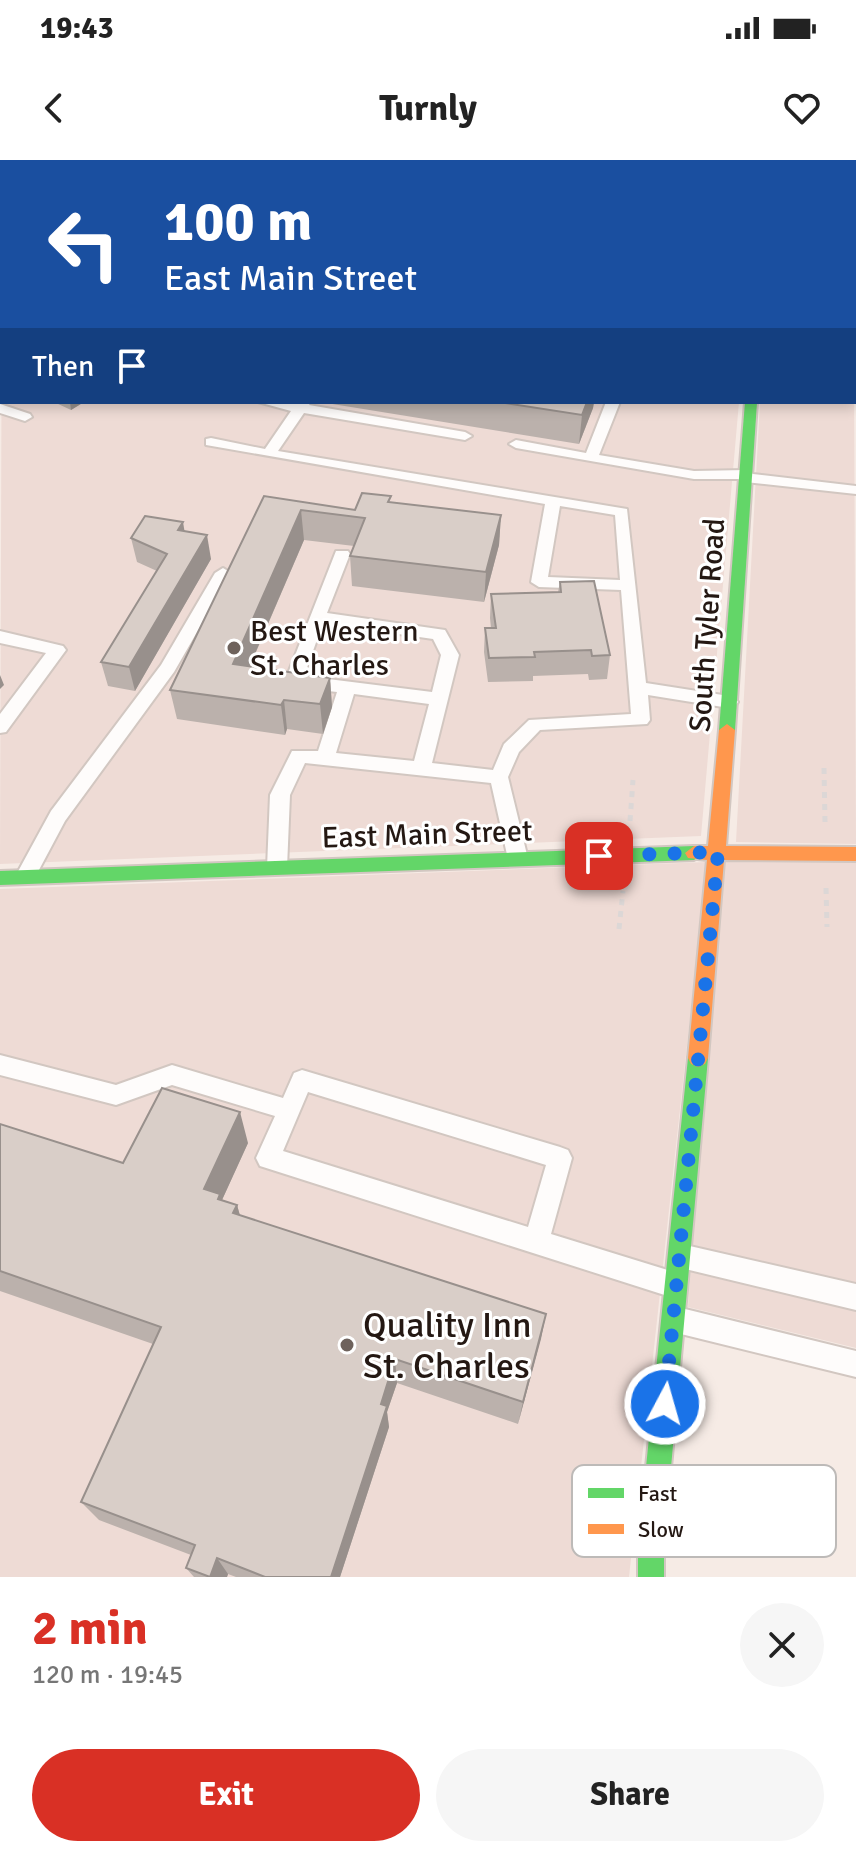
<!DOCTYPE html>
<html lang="en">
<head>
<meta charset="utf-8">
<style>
	body { margin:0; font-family:Signika,sans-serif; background:#f6f6f6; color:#222; height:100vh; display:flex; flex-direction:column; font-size:30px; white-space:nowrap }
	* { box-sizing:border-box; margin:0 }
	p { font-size:26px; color:#767676 }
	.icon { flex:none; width:44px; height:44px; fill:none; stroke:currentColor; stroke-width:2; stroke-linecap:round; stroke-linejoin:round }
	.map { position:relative; height:1417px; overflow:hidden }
	.drawer { display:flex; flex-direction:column; background:#fff; flex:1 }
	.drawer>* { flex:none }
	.guide { position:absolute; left:0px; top:0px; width:856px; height:244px; box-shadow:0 4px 12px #0003; background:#1a4fa0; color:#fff; overflow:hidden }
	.pin { position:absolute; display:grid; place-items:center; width:68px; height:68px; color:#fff; margin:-34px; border-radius:16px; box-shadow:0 4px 12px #0006 }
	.me { position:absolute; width:88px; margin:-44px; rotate:6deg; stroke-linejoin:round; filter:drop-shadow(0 0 6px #0008) }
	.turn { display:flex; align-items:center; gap:28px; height:168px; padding:0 32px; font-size:36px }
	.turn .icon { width:104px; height:104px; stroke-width:2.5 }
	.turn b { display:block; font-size:56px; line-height:68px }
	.then { display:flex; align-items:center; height:76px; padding:0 32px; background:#0003; gap:16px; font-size:30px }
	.round { display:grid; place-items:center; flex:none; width:84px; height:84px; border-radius:42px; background:#f6f6f6 }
	.headline { display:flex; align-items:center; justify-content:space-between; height:136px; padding:0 32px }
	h1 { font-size:48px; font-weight:800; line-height:60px; color:#d93025 }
	.primary-button { display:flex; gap:16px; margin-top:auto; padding:16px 32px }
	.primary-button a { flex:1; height:92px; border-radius:48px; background:#d93025; color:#fff; font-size:32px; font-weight:800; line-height:92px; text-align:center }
	.primary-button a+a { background:#f6f6f6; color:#222 }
	.status { display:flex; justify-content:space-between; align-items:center; height:56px; padding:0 40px; background:#fff; direction:ltr }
	.status svg { height:22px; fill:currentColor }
	header { display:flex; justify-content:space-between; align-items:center; height:104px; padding:0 32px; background:#fff; font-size:36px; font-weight:800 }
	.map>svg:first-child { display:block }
</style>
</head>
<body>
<div class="status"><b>19:43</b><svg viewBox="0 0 49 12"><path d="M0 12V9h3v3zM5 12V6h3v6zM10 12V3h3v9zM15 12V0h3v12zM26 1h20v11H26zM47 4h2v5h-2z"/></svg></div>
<header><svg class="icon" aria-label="back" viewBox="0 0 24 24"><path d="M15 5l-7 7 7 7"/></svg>Turnly<svg class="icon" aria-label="heart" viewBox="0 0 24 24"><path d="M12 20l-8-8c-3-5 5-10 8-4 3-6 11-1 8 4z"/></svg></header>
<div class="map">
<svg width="856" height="1417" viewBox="0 0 856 1417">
	<rect width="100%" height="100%" fill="#f6ebe5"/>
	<g fill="#eedbd5">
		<polygon points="2,72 2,242 739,242 701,676 0,704"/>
		<polygon points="854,204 856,684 736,682 760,242 854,242"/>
		<polygon points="721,696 856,700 856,1188 688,1147"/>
		<polygon points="707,702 629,1417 0,1417 0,729"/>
	</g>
	<polygon fill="#fae2d7" points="0,0 755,0 760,1 2,2 0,73"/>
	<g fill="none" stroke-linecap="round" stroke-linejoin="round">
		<g stroke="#d2c7c1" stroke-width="4">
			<g id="lane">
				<polygon points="404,0 419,0 420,2 405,2"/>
				<rect x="0" y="16" width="2" height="7"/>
				<polygon points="2,177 2,185 0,186 0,178"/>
				<path d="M258,242h53l-2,3 156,27 7,4 -7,4 -161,-27 -26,38 349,58 19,174 83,13 6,2 3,4 -3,4 -6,2 -81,-13 2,25 -3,4 -107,6 -21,22 -11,25 20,82 -3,5h-14l-3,-5 -17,-76 -186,-20 -15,32 -3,73 -3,5h-14l-3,-5 3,-73 22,-44h26l19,-59 -43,-5 -9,-6 51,-130h12l2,3 -23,59 118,17 14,25 -27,108 61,7 11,-26 25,-24 102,-6 -10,-124 -82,-3 -8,-5 14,-78 -339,-59v-6l5,-1 54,11 26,-38zM560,346l55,9 5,65 -72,-3zM323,463l110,16 8,16 -9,37 -128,-16zM354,534l75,10 -15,57 -78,-8z"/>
				<polygon points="606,242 620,242 599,295 694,311 746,310 753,314 856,326 856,334 745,322 738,319 694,319 516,288 509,284 516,280 586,293"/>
				<polygon points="0,244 30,254 32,257 25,261 0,253"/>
				<polygon points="223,408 231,413 174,512 65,661 32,723 18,723 15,717 51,651 161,505 215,413"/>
				<polygon points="0,471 63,486 66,490 6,572 0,573 0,554 46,493 0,483"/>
				<path d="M0,895l116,30 56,-20 111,33 11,-25 8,-3 258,77 8,3 4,8 -21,76 123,38 9,4 4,9 -4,9 -9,4 -414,-132 -4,-8 19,-42 -103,-31 -56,20 -116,-30zM308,932l238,73 -18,62 -245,-76z"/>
				<polygon points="681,1084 856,1124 856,1150 681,1108 672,1105 668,1096 672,1087"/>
				<polygon points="677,1147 856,1191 856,1217 677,1173 668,1169 664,1160 668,1151"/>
			</g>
		</g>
		<g stroke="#d2c7c1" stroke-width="4">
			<g id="street">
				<polygon points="117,0 142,0 144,2 119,2"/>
				<rect x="854" y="192" width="2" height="16"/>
			</g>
		</g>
		<g stroke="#d2c7c1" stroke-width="4">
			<g id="fast">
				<rect x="764" y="0" width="10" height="2"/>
				<polygon points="745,242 757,242 735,570 727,576 719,570"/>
				<polygon points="694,686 703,693 694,700 0,725 0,711"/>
				<polygon points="698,889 705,892 708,898 664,1385 664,1417 638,1417 638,1385 688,898 691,892"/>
			</g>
		</g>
		<g stroke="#d2c7c1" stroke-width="4">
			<polygon id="slow" points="727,564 735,570 726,686 856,687 856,701 724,700 708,898 705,904 698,907 691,904 688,898 707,700 688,698 685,693 694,686 708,686 719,570"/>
		</g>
		<g stroke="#dcd7d6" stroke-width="5" stroke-dasharray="6 6" stroke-linecap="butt">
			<polyline points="824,608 825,662"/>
			<polyline points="630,661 633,620"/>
			<polyline points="826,728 827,767"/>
			<polyline points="619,769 623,731"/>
		</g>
		<use href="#lane" fill="#fefcfb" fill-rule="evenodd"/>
		<use href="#street" fill="#fefcfb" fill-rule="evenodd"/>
		<use href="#fast" fill="#63d668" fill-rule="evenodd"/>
		<use href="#slow" fill="#ff974d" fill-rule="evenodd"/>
	</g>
	<g fill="#bbb1ac">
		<polygon points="2,51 2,106 0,105 0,52"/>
		<polygon points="2,182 2,219 0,218 0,183"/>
		<polygon points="54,242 84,242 71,250"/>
		<polygon points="320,242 594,242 593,248 579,284"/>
		<polygon points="264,336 355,350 391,343 501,355 499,385 484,442 352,426 350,396 354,386 304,380 250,506 330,518 332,547 323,574 287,569 285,575 177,559 170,530"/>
		<polygon points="184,371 211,399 135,531 108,526 101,502 157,411 137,402 131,378"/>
		<polygon points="560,422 610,495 607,519 589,520 588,514 533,516 533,521 488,522 484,492 485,468 491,468 490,458 491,434 558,432"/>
		<polygon points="0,964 123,1003 248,983 222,1040 237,1045 240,1056 546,1154 518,1264 397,1223 387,1252 389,1267 340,1417 236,1417 228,1414 227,1417 194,1417 186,1408 191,1395 99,1360 81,1342 153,1184 0,1131"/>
	</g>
	<g fill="#98908c">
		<polygon points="70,242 84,242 71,250"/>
		<polygon points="587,242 594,242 593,248 579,284 582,255"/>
		<polygon points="301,350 304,380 238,533 233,504"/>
		<polygon points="501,355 499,385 484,442 486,412"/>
		<polygon points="183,362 187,386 178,370"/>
		<polygon points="207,375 211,399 135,531 129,507"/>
		<polygon points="0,515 4,525 0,529"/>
		<polygon points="330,518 332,547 323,574 320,544"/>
		<polygon points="284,540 287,569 285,575 281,545"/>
		<polygon points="240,952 248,983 222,1040 229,1063 204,1029"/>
		<polygon points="237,1045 245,1073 233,1053"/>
		<polygon points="546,1154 541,1179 518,1264 523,1242"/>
		<polygon points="395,1199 397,1223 387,1252 389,1267 340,1417 331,1417 381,1244"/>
		<polygon points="217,1398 228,1414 227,1417 210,1417"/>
	</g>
	<g fill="#d9cec8" stroke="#98908c" stroke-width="2">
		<polygon points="2,51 2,86 0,86 0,52"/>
		<polygon points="2,182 2,199 0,198 0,183"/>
		<polygon points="499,242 587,242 582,255"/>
		<polygon points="362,333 391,336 388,342 501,355 486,412 350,396 365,358 301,350 233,504 330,518 320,544 284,540 281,545 170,530 264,336 355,350"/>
		<polygon points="145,356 183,362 178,370 207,375 129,507 101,502 167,394 131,378"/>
		<polygon points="594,421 610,495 592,496 591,490 534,492 535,497 489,498 485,468 496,468 491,434 561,432 560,422"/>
		<polygon points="162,928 240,952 204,1029 220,1034 218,1039 237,1045 233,1053 546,1154 523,1242 395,1199 381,1244 387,1246 331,1417 265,1417 217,1398 210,1417 186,1408 195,1385 81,1342 161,1167 0,1111 0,964 123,1003"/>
	</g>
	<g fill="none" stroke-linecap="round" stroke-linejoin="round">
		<polyline stroke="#1a73e8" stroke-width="14" stroke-dasharray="0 25.2" points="599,696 718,692 665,1244"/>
	</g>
	<g fill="#6e625c" stroke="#fff" stroke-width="3">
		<circle cx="234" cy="488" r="8"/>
		<circle cx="347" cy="1185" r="8"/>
	</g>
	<g text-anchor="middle" stroke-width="6" stroke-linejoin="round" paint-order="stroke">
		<g font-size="30" fill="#241813" stroke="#fff">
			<text transform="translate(707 465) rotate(-86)" y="10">South Tyler Road</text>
			<text transform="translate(427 674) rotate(-2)" y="10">East Main Street</text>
		</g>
		<g font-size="30" fill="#241813" stroke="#fff" text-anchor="start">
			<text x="250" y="481">Best Western<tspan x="250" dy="34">St. Charles</tspan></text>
		</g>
		<g font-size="36" fill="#241813" stroke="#fff" text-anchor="start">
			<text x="363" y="1177">Quality Inn<tspan x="363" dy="41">St. Charles</tspan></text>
		</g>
	</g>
	<rect x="572" y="1305" width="264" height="92" rx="12" fill="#fff" stroke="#bdbab8" stroke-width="2"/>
	<rect x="588" y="1328" width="36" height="10" fill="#63d668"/>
	<rect x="588" y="1364" width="36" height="10" fill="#ff974d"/>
	<g font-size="22" fill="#241813">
		<text x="638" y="1341">Fast</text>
		<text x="638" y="1377">Slow</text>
	</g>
</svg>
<div class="pin" style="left:599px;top:696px;background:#d93025"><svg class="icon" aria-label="arrive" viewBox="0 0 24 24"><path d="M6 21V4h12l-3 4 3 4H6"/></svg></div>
<svg class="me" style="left:665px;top:1244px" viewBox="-20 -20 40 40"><circle r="17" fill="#1a73e8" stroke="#fff" stroke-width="3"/><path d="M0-11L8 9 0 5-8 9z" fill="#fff"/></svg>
<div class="guide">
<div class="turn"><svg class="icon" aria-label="left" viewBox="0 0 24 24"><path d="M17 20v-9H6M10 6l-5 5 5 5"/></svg><div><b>100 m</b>East Main Street</div></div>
<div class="then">Then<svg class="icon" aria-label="arrive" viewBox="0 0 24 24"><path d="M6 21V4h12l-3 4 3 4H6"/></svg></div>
</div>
</div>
<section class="drawer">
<div class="headline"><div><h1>2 min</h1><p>120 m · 19:45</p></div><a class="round"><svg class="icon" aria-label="close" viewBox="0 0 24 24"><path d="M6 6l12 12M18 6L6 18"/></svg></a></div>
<div class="primary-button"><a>Exit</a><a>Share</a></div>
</section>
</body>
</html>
